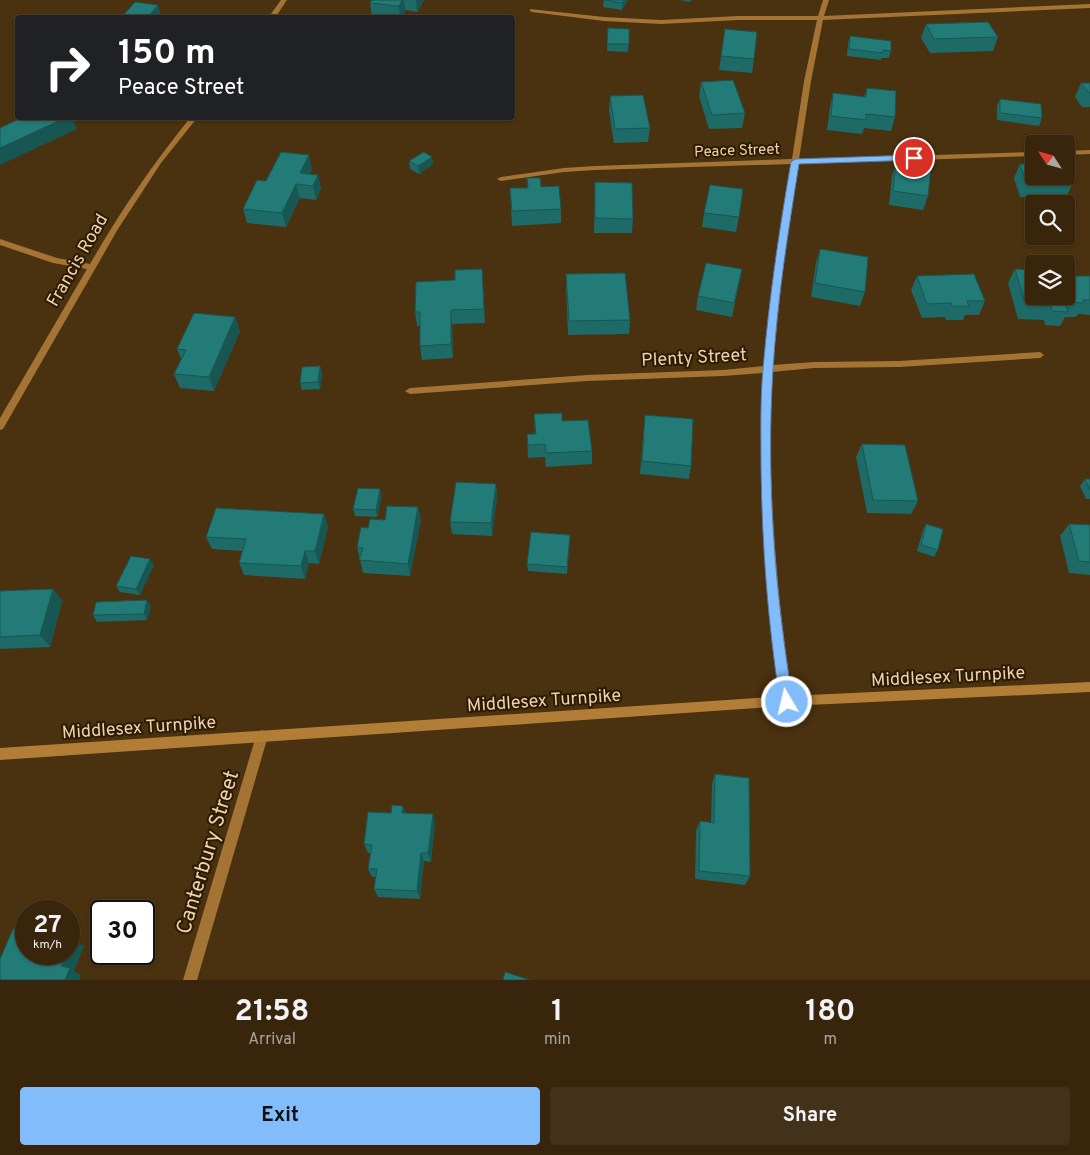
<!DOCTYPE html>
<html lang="en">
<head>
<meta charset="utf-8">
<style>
	body { margin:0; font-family:Overpass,sans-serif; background:#433119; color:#f1f3f6; height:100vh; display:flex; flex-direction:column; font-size:19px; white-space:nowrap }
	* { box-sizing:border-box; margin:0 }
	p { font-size:16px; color:#aba59d }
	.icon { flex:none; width:28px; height:28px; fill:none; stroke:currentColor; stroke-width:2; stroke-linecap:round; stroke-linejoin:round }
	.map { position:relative; height:980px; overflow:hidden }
	.sheet { display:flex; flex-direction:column; background:#38250b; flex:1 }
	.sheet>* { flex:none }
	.guide { position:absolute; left:15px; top:15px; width:500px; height:105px; border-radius:5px; box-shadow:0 1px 4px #0004,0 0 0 1px #52422c; background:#202124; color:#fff; overflow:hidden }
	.needle { width:32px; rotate:306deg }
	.buttons { position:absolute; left:1025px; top:135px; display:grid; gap:10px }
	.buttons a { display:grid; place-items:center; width:50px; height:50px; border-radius:5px; background:#38250b; box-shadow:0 1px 4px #0004,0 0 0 1px #52422c; font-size:25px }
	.speed { position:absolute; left:15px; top:900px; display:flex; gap:10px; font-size:25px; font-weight:700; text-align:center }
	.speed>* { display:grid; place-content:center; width:65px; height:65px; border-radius:50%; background:#38250b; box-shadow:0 1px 4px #0004,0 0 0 1px #52422c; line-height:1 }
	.speed small { font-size:12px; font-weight:400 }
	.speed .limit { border:2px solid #111; border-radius:8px; background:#fff; color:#111 }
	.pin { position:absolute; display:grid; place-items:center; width:42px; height:42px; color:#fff; margin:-21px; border:2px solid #fff; border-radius:50%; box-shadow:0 1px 5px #0007 }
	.me { position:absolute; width:55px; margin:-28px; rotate:351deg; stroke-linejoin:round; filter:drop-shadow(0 0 4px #0008) }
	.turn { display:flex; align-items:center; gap:18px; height:105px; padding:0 20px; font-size:22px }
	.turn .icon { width:65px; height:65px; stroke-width:2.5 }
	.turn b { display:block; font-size:35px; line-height:42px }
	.eta { display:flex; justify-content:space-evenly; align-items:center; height:85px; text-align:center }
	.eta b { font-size:30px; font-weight:700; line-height:35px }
	.button { display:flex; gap:10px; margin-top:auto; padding:10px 20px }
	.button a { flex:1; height:58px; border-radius:5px; background:#83bcfb; color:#111; font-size:20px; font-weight:700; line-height:58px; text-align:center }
	.button a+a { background:#433119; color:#f1f3f6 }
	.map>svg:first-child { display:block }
</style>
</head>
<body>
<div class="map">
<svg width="1090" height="980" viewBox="0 0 1090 980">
	<rect width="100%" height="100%" fill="#4a310f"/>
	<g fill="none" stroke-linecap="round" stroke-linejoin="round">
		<g fill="#a47434" fill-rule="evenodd">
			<polygon points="281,0 287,0 275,18 268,18"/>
			<path d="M823,0h6l-5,16 266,-12v4l-267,12 -12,61 -12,78 235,-7v4l-235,8 -16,102 -10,99 41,-3 85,-1 141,-9 4,3 -4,3 -141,9 -85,1 -42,4c-5,110 4,221 21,329l-2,4 -4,1 -4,-1 -2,-4c-16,-108 -24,-219 -18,-328l-40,3 -136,5 -177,13 -5,-3 5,-3 177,-13 136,-5 41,-4 11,-100 16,-102 -196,6 -31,2 -63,9 -4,-2 4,-2 63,-9 31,-2 197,-7 12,-78 13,-61h-79l-77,4 -57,-3 -72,-9 -2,-1v-2l74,8 57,3 77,-4h80z"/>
			<path d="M190,118h7l-36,45 -43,66 -115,200 -3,1v-12l87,-149 -34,-6 -53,-18v-6l57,19 33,6c30,-52 62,-99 100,-146z"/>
			<polygon points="1090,150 1090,154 1066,155 1066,151"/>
			<polygon points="262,730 266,732 268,736 197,980 183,980 256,736 258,732"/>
		</g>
		<polygon fill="#b27d36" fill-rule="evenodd" points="1090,682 1090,692 787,706 0,760 0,748 787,696"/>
	</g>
	<g fill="#1e6a66">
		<polygon points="372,0 424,0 417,12 405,10 402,18 379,18 372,17 370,3"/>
		<polygon points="604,0 628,0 622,10 603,7"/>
		<polygon points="680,0 692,0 690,2"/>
		<polygon points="926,24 998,37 993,51 930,53 921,38"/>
		<polygon points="608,28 629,29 628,52 607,51"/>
		<polygon points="725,29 754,59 752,73 719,70"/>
		<polygon points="850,36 891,51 889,58 881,58 881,60 847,56 848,43"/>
		<polygon points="701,82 745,113 742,128 709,129 699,96"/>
		<polygon points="1081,83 1090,83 1090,107 1082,107 1075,97"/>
		<polygon points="867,88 895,117 891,131 864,128 862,134 827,130 830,107 833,93 864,97"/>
		<polygon points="610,96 650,128 648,142 614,143 609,111"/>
		<polygon points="1000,99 1042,118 1039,126 997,120 997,106"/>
		<polygon points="432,157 433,164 419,174 410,169 409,161"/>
		<polygon points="896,162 928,196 923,210 889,205 892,176"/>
		<polygon points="1020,164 1072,185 1065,200 1020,197 1014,178"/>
		<polygon points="312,169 310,174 318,175 321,189 316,200 300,198 286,227 247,223 243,209 266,181"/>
		<polygon points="527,178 541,187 561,209 561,223 512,226 510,188 528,188"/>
		<polygon points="595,182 633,219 632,233 594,233"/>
		<polygon points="704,213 739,217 736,232 702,227"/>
		<polygon points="820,249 865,292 860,306 811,297 816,263"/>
		<polygon points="482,269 485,323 452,324 453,358 422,360 420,346 420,326 417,326 415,312 455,280"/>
		<polygon points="742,269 732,317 696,310 698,296"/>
		<polygon points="1015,269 1034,296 1072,278 1073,276 1090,276 1090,315 1078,314 1076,317 1065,317 1060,326 1045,325 1044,320 1018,319 1008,283"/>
		<polygon points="566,274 630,320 629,334 568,335 566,288"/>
		<polygon points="917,276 985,301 979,315 965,315 963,320 946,320 945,317 922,318 911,290"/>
		<polygon points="240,331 214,391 180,388 174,374 181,359 177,349"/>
		<polygon points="320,366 322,373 320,389 302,390 300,383"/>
		<polygon points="534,414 562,421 592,451 592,464 546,467 545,457 528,458 527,434 535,434"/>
		<polygon points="645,415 691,466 689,479 640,474"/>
		<polygon points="862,444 918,501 911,514 867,513 856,457"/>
		<polygon points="1085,479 1090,479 1090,499 1086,499 1080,486"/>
		<polygon points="496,484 497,497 492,536 452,534 450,522"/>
		<polygon points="382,496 377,517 355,516 353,509"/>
		<polygon points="418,507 421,520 410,576 363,573 357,547 368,528 385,520"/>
		<polygon points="324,514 328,527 319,564 309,563 305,579 244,575 239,563 242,551 212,549 206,537"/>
		<polygon points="926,524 938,550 934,557 917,551 923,530"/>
		<polygon points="1069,524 1090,525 1090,575 1069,573 1060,536"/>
		<polygon points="570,535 567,574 528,571 527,564"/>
		<polygon points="154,565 140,595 120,592 116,586"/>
		<polygon points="53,589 62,601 50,647 0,649 0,591"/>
		<polygon points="151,607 147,620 97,622 93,615"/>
		<polygon points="715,774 750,876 745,885 695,879 696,831 700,821 711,823 712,784"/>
		<polygon points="391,813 406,813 435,823 431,862 424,861 420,899 378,897 374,889 376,877 372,877 368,869 371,853 368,853 364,844"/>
	</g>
	<g fill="#185653">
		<polygon points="402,0 404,0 405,10 402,18 400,18 399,6"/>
		<polygon points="416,0 424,0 417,12"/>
		<polygon points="624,0 628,0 622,10 622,3"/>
		<polygon points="158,5 162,18 147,18"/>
		<polygon points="65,118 72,118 77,129 0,165 0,148"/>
		<polygon points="309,155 312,169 305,185 300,173"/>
		<polygon points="432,157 433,164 419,174 418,166"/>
		<polygon points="318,175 321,189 316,200 313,186"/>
		<polygon points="296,184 300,198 286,227 282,213"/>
		<polygon points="451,310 452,324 453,358 451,344"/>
		<polygon points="235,317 240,331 214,391 209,377"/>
		<polygon points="320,366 322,373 320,389 318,382"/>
		<polygon points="496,484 497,497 492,536 491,523"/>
		<polygon points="380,489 382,496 377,517 376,510"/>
		<polygon points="418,507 421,520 410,576 408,564"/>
		<polygon points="324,514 328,527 319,564 315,551"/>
		<polygon points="305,551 309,563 305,579 301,566"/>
		<polygon points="150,559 154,565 140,595 136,589"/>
		<polygon points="53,589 62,601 50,647 40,635"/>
		<polygon points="147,600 151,607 147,620 144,614"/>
		<polygon points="403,806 406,815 402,813"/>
		<polygon points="433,814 435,823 431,862 428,853"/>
		<polygon points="421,853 424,861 420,899 417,891"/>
		<polygon points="73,939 84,946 74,971 81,975 79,980 65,980 61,966 67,954 69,954 69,948"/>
	</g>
	<g fill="#237b77" stroke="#185653">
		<polygon points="372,0 402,0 399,6 370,3"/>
		<polygon points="605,0 624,0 622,3"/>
		<polygon points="135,2 158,5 147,18 121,18"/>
		<polygon points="988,22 998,37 934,39 926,24"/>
		<polygon points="608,28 629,29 629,44 607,44"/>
		<polygon points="725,29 757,32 754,59 721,56"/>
		<polygon points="850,36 891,41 891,51 883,50 883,53 849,49"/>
		<polygon points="733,80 745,113 712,115 701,82"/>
		<polygon points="1081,83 1090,83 1090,93 1089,93"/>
		<polygon points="867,88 896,91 895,117 866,114 866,120 831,116 833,93 866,97"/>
		<polygon points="643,95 650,128 615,129 610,96"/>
		<polygon points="1000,99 1041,104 1042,118 1000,113"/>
		<polygon points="21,118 65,118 0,148 0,128"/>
		<polygon points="281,152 309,155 300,173 318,175 313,186 296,184 282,213 243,209 257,180 266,181"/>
		<polygon points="424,152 432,157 418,166 409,161"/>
		<polygon points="896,162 931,168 928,196 893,191"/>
		<polygon points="1020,164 1034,164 1034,176 1066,176 1066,168 1072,185 1026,183"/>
		<polygon points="527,178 540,178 541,187 559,186 561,209 512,211 510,188 528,188"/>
		<polygon points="595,182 632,183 633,219 595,218"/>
		<polygon points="710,185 743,189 739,217 704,213"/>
		<polygon points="820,249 868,257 865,292 815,283"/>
		<polygon points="706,263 742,269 734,303 698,296"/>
		<polygon points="482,269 484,309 451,310 451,344 420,346 420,312 415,312 416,282 455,280 455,270"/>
		<polygon points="1015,269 1034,270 1034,296 1066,296 1066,278 1074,278 1073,276 1090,276 1090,300 1083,300 1084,303 1064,302 1068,312 1052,311 1051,306 1026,305"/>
		<polygon points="625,273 630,320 569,321 566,274"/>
		<polygon points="974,274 985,301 967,301 969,306 952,306 951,303 927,304 917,276"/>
		<polygon points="194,313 235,317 209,377 174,374 186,350 177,349"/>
		<polygon points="320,366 318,382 300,383 302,367"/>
		<polygon points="562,413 562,421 588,420 592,451 546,453 545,444 528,445 527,434 536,434 534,414"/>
		<polygon points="645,415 693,419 691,466 642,461"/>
		<polygon points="862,444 905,445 918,501 873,500"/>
		<polygon points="1085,479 1090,479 1090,490"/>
		<polygon points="456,482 496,484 491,523 450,522"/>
		<polygon points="358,488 380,489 376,510 353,509"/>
		<polygon points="387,506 418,507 408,564 359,560 363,548 357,547 361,527 368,528 370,519 385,520"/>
		<polygon points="216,508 324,514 315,551 305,551 301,566 239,563 246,539 206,537"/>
		<polygon points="926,524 943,529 938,550 921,545"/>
		<polygon points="1069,524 1090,525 1090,562 1079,561"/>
		<polygon points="531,532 570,535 567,567 527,564"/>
		<polygon points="131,556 150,559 136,589 116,586"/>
		<polygon points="53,589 40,635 0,637 0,591"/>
		<polygon points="147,600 144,614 93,615 96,602"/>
		<polygon points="715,774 749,778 750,876 699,871 700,821 714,823"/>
		<polygon points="392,805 403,806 402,813 433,814 428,853 421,853 417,891 374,889 377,869 368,869 372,845 364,844 368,812 391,813"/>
		<polygon points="13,929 26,931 26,954 67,954 61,966 70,968 65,980 0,980 0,959"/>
		<polygon points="69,938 73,939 69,948"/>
		<polygon points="505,972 530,980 503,980"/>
	</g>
	<path fill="#83bcfb" stroke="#557aa3" d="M914,155l5,3 -2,2 -118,4c-11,69 -22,137 -26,206 -7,111 2,223 20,332l-2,4 -4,2 -5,-2 -2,-4c-12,-79 -18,-155 -19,-235 0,-33 -1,-65 2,-98 6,-70 16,-138 28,-207l4,-3z"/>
	<g text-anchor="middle" stroke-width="4" stroke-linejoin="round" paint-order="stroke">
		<g font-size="15" fill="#ecd1b3" stroke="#2d1a00">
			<text transform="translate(737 150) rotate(-2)" y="5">Peace Street</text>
		</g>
		<g font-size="18" fill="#ecd1b3" stroke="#2d1a00">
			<text transform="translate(77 260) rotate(-60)" y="6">Francis Road</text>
			<text transform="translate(694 357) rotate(-3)" y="6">Plenty Street</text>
			<text transform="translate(948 676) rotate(-3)" y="6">Middlesex Turnpike</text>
			<text transform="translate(544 700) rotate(-4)" y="6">Middlesex Turnpike</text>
			<text transform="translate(139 727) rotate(-4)" y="6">Middlesex Turnpike</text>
		</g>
		<g font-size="21" fill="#ecd1b3" stroke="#2d1a00">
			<text transform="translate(207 852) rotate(-73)" y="7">Canterbury Street</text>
		</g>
	</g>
</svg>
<div class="buttons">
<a><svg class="needle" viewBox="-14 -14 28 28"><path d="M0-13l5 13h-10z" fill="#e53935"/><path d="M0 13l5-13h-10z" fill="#aba59d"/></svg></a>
<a><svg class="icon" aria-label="search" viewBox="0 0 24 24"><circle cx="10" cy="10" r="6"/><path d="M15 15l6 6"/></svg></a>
<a><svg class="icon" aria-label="layers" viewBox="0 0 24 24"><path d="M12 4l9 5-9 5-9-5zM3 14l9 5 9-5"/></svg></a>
</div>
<div class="speed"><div>27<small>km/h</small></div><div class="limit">30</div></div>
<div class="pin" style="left:914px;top:158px;background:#d93025"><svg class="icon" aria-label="arrive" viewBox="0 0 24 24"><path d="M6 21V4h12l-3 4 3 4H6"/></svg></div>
<svg class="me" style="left:787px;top:702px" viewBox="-20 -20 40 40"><circle r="17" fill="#83bcfb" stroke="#fff" stroke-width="3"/><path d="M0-11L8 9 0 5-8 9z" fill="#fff"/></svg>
<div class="guide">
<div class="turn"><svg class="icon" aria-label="right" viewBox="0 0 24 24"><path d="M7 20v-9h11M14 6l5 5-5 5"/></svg><div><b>150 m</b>Peace Street</div></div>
</div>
</div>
<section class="sheet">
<div class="eta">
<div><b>21:58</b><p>Arrival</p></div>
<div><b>1</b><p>min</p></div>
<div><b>180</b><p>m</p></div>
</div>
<div class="button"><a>Exit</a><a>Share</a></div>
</section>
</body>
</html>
